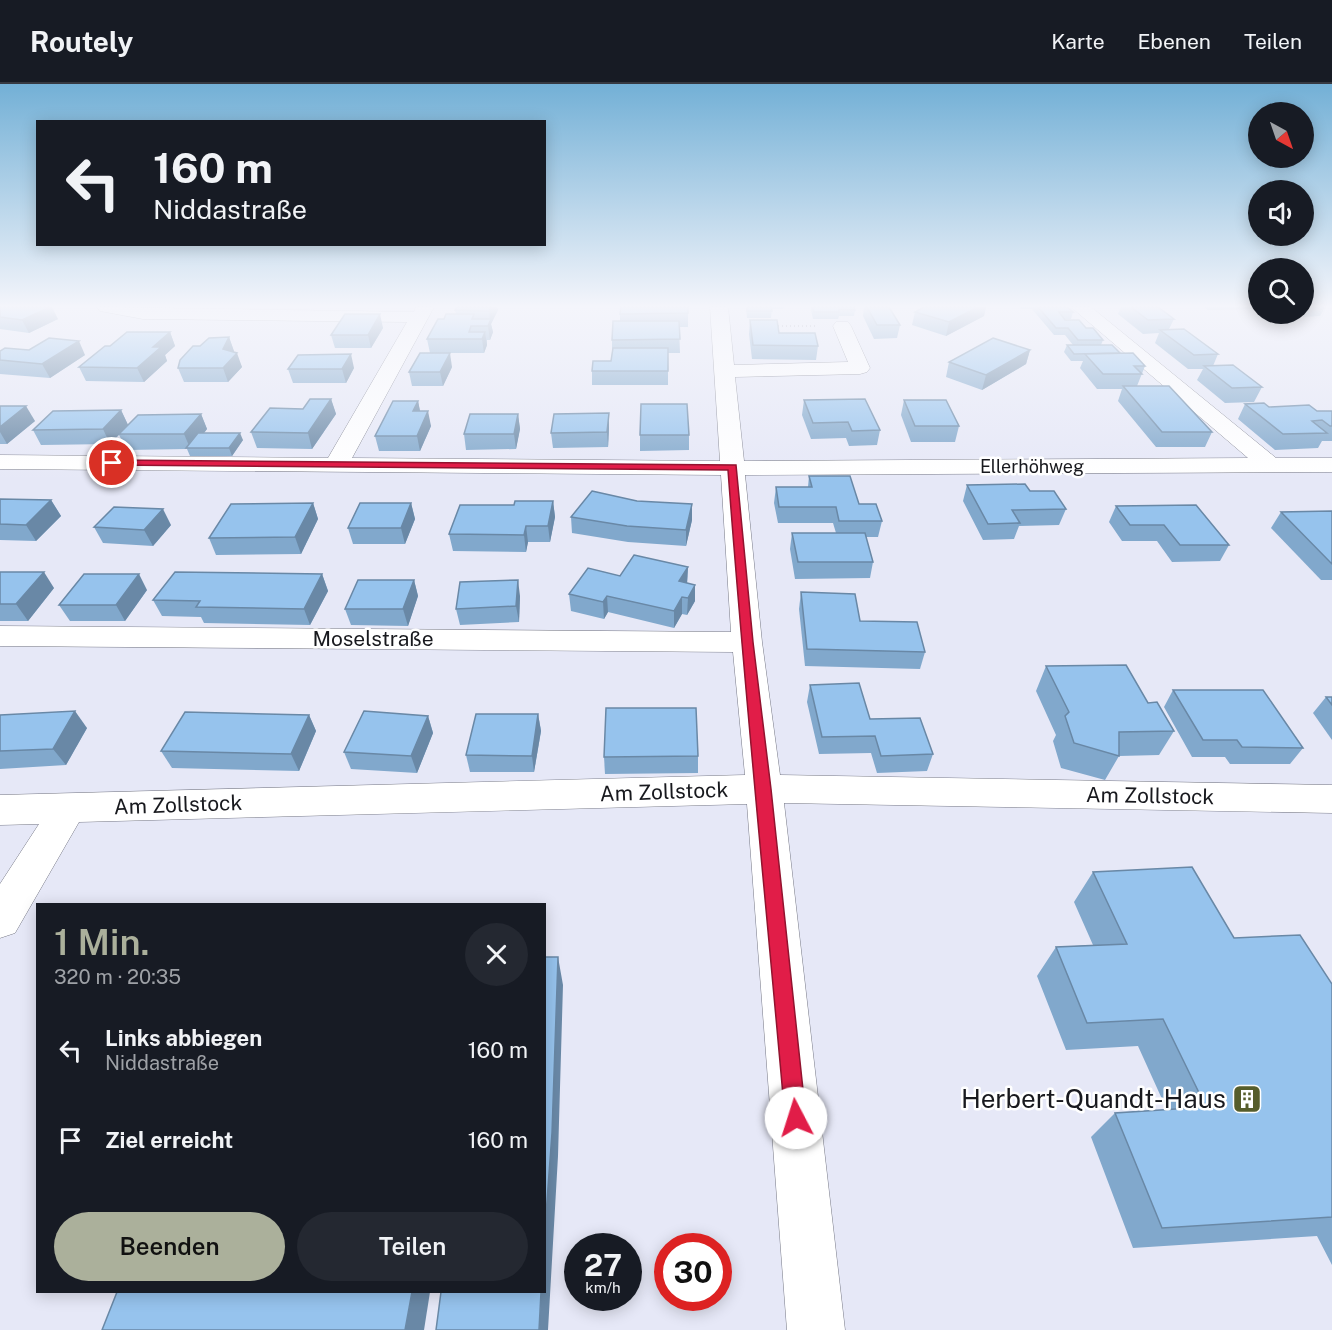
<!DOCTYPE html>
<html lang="de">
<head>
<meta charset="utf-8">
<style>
	body { margin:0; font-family:"Public Sans",sans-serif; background:#242831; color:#f1f3f6; height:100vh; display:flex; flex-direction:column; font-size:22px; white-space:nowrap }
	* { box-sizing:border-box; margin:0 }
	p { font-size:20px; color:#9ea1a6 }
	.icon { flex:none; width:33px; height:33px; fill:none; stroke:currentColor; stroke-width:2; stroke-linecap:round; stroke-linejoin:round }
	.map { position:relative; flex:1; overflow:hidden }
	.sheet { position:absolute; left:36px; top:819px; width:510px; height:390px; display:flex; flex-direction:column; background:#171b24; border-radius:0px; box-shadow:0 3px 15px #0003 }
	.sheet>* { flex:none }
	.banner { position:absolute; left:36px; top:36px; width:510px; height:126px; border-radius:0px; box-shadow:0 3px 15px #0003; background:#171b24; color:#f1f3f6; overflow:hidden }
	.needle { width:39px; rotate:140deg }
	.controls { position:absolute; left:1248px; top:18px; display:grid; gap:12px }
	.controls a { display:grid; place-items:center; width:66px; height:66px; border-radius:50%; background:#171b24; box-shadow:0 3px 15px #0003; font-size:30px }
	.speed { position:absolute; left:564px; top:1149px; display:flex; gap:12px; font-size:30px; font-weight:700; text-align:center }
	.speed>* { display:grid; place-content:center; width:78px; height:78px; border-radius:50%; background:#171b24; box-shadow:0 3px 15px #0003; line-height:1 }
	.speed small { font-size:15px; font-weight:400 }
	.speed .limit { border:9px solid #d22; background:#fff; color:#111 }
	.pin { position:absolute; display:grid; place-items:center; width:51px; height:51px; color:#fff; margin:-26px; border:3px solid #fff; border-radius:50%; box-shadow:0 2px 6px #0007 }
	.me { position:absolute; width:66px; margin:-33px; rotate:355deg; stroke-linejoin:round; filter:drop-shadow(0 0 4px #0008) }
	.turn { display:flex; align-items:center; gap:21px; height:126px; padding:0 18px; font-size:27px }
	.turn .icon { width:78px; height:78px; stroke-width:2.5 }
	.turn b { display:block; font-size:42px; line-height:51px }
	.round { display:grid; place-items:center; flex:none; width:63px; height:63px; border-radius:32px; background:#242831 }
	.summary { display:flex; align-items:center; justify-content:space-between; height:102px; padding:0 18px }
	h1 { font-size:36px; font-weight:600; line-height:45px; color:#abb09b }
	.cta { display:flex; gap:12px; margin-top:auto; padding:12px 18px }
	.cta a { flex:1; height:69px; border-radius:36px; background:#abb09b; color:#111; font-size:24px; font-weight:600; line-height:69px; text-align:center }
	.cta a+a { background:#242831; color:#f1f3f6 }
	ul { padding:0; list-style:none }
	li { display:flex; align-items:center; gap:18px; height:90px; padding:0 18px }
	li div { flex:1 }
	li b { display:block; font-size:22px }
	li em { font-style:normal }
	header { display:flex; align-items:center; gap:36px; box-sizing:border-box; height:84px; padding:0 30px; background:#171b24; border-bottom:2px solid #363941 }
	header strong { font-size:28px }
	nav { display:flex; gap:33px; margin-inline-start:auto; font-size:21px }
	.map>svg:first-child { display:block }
</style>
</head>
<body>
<header>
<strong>Routely</strong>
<nav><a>Karte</a><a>Ebenen</a><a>Teilen</a></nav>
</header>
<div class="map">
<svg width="1332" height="1246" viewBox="0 0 1332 1246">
	<rect width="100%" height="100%" fill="#e6e8f7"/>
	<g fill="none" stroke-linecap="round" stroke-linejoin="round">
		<g stroke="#777986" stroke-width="1">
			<polygon id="minor" points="97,223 414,228 416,223 434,223 352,374 720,377 710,223 728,223 734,281 848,278 833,242 836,238 848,238 851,242 870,284 867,288 860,290 735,293 744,377 1248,374 1071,223 1091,223 1276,374 1332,374 1332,388 745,391 762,558 780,691 1332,701 1332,729 784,719 845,1246 787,1246 747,720 79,738 15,849 0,854 0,800 39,740 0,741 0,711 745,691 733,568 0,562 0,542 731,548 721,391 0,385 0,371 328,374 407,238 143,235 100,227"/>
		</g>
		<polyline stroke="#9c9da9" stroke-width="2" stroke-dasharray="1 3" stroke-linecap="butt" points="774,242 818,242"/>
		<use href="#minor" fill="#fff" fill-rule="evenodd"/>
	</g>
	<g fill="#81a8cc">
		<polygon points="0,223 58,235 29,249 0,245"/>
		<polygon points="457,223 497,223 498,226 491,240 493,248 490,256 487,256 487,261 484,269 430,269 427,255 444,235 456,230 455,226"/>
		<polygon points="746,223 784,223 783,225 772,225 771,234 747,234"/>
		<polygon points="811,223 854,223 855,226 854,232 839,232 838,235 813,235 811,226"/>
		<polygon points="864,223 889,223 900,241 897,254 874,255 863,232"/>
		<polygon points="924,223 986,223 984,232 946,252 912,241 915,228"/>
		<polygon points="1019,223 1067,223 1073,228 1071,235 1064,235 1065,236 1086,244 1103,256 1101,261 1145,282 1137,302 1212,348 1205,363 1156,363 1118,317 1122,305 1097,305 1080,284 1083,277 1071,277 1064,268 1067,261 1073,261 1065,251 1054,251 1032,225 1021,225"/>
		<polygon points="1121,223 1158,223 1174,235 1169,245 1218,270 1213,282 1262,303 1254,318 1225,319 1197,296 1203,285 1188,285 1155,259 1159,249 1143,250 1118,230"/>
		<polygon points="1204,223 1256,223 1255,225 1208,226"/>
		<polygon points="1304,223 1325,223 1320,232 1301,233 1295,230 1304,230"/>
		<polygon points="688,229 688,243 679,243 680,269 668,269 668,301 592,301 592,287 611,277 612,268 612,256 620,237 620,230"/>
		<polygon points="750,236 779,249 818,262 816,276 752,275 749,250"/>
		<polygon points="383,244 371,264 335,264 331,251"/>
		<polygon points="170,248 175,262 165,271 167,277 144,298 86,297 79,283 110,262"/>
		<polygon points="229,253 234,268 242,283 228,298 184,298 178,284"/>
		<polygon points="1030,266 1026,280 982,306 946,293 949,278"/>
		<polygon points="0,267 85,271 50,294 0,290"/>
		<polygon points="452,283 443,302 412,302 409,288"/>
		<polygon points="354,284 346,299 293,299 288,285"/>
		<polygon points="331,315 336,330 312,365 257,364 251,348 303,325"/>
		<polygon points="804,316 880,346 877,361 849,362 846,354 811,355 802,331"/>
		<polygon points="904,316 959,342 955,358 911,358 901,331"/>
		<polygon points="418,317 420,327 431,342 420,367 379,367 375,352"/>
		<polygon points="1245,320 1269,323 1317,327 1332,327 1332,357 1322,357 1318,364 1275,366 1238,335"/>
		<polygon points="0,322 35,337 7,360 0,360"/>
		<polygon points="121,326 128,341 201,330 207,345 204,349 243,356 232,372 190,372 187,365 127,366 119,351 110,360 41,361 33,346"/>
		<polygon points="518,330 520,345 516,365 466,366 464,350"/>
		<polygon points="609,344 608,363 553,364 551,349"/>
		<polygon points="640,351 689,351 689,366 640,367"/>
		<polygon points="809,392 859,420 882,437 878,453 866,453 873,478 870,494 795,495 790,465 792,449 836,449 833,439 778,439 774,419 776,403 808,403"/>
		<polygon points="967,401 1030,407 1066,425 1059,441 1019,442 1014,455 983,456 963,417"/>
		<polygon points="0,415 51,416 61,432 36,457 0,456"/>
		<polygon points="553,417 555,433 550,458 528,458 526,468 453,467 449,450 514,421"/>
		<polygon points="313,419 318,435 301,470 216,471 209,454"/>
		<polygon points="411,419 415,435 405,460 353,460 348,444"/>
		<polygon points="1116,422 1229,461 1220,477 1172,478 1157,457 1122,457 1109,438"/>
		<polygon points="1332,427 1332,496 1321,496 1271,444 1281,428"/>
		<polygon points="571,433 692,436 686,462 628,458 572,449"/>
		<polygon points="171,441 153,462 103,459 94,443"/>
		<polygon points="688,483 687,499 695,517 687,531 682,530 674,544 608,528 604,535 571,527 569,510 620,492"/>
		<polygon points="0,488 54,504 28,537 0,537"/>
		<polygon points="322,490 328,507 310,541 204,539 201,533 162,532 153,516"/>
		<polygon points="414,496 418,512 408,542 351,541 345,525"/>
		<polygon points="147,506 125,537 70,537 59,521"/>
		<polygon points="801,508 925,568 920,585 805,582 799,525"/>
		<polygon points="520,512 519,538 460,541 456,525"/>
		<polygon points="1046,582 1148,619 1174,647 1159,671 1119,672 1105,696 1061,684 1053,657 1056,651 1036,607"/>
		<polygon points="810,601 933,670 927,687 877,689 871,669 819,670 807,618"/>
		<polygon points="1173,606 1303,664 1290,680 1230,680 1225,673 1192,673 1164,623"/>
		<polygon points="1326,613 1332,613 1332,656 1313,629"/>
		<polygon points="538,630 541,647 534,688 470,688 466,671"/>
		<polygon points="0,631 87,644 66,681 0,685"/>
		<polygon points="309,631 316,647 299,687 172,684 161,667"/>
		<polygon points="428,632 433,649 417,689 351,685 344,668"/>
		<polygon points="698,672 698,689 605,690 604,673"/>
		<polygon points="1093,788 1332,900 1332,1181 1317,1152 1133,1164 1091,1053 1115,1029 1167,1026 1138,962 1066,966 1037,892 1056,863 1093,861 1074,818"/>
	</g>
	<g fill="#6988a6">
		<polygon points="50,223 52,223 58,235 29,249 22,236"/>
		<polygon points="491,223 497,223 498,226 491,240 493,248 490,256 488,242 490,236 489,227"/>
		<polygon points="978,223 986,223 984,232 946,252 949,238"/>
		<polygon points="380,230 383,244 371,264 368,251"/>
		<polygon points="170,248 175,262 165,271 167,277 144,298 137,284 153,263"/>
		<polygon points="485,248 487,261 484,269 482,255"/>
		<polygon points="229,253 234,267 229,277 237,269 242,283 228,298 223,284 223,265"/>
		<polygon points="79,257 85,271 50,294 42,280"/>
		<polygon points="1030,266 1026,280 982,306 986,291"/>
		<polygon points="450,269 452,283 443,302 440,288"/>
		<polygon points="351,270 354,284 346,299 342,285"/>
		<polygon points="331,315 336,330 312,365 308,349"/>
		<polygon points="418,317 421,332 413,327"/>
		<polygon points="26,322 35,337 7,360 0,348 0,343"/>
		<polygon points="121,326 128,341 110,360 103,345"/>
		<polygon points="428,327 431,342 420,367 417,352"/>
		<polygon points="609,329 609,344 608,363 607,348"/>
		<polygon points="201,330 207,345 192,364 190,364 184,350"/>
		<polygon points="518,330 520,345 516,365 514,350"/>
		<polygon points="240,349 243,356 232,372 229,364"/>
		<polygon points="51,416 61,432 36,457 26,441"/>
		<polygon points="553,417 555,433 550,458 548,442"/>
		<polygon points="313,419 318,435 301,470 295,453"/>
		<polygon points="411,419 415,435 405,460 401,444"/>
		<polygon points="692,420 692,436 686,462 686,446"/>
		<polygon points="163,425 171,441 153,462 144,446"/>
		<polygon points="526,442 528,458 526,468 524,451"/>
		<polygon points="688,483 687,500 679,497"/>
		<polygon points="44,488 54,504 28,537 16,520"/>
		<polygon points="139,490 147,506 125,537 116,521"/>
		<polygon points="322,490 328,507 310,541 304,525"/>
		<polygon points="414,496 418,512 408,542 403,525"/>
		<polygon points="518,496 520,512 519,538 516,522"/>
		<polygon points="695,501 695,517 687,531 688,514"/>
		<polygon points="607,512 608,528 604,535 603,518"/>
		<polygon points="682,513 682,530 674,544 674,527"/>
		<polygon points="75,627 87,644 66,681 53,665"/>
		<polygon points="538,630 541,647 534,688 532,672"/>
		<polygon points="309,631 316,647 299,687 291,670"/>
		<polygon points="428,632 433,649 417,689 411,672"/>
		<polygon points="558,873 563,901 558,1072 548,1246 539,1246 541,1208 544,1208 544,1158"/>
		<polygon points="412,1208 430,1208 424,1246 405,1246"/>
	</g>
	<g fill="#96c3ed" stroke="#6988a6" stroke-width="1.5">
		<polygon points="0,223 50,223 22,236 0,233"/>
		<polygon points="457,223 491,223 489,227 455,226"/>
		<polygon points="621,223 688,223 688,229 620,230"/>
		<polygon points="747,223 771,223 772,227 747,227"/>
		<polygon points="812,223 854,223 855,226 839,225 839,228 814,228"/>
		<polygon points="867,223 889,223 900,241 877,241"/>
		<polygon points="924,223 978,223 949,238 915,228"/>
		<polygon points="1038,223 1067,223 1073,228 1059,228 1065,236 1079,236 1086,244 1093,244 1103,256 1078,256 1068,244 1056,244"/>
		<polygon points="1131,223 1158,223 1174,235 1148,236"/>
		<polygon points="345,230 380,230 368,251 331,251"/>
		<polygon points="446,230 474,230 472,235 491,235 488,242 471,242 469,248 485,248 482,255 427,255 438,235 444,235"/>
		<polygon points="750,236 777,236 779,249 815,249 818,262 753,261"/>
		<polygon points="613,237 679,237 680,255 612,256"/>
		<polygon points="1184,245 1218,270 1194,271 1160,246"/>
		<polygon points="127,248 170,248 153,263 161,263 137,284 79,283 105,262 110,262"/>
		<polygon points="229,253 223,265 237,269 223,284 178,284 180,276 193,262 200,262 209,254"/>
		<polygon points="49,254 79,257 42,280 0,276 0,267 5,264 29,266"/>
		<polygon points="993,254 1030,266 986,291 949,278"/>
		<polygon points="1067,261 1112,261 1120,269 1074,270"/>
		<polygon points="613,264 668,264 668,287 592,287 593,277 611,277"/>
		<polygon points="420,269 450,269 440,288 409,288"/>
		<polygon points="1133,269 1145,282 1134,282 1142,290 1103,290 1085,270"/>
		<polygon points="351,270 342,285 288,285 298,271"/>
		<polygon points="1233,281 1262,303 1232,304 1204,282"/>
		<polygon points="1123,302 1169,302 1212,348 1162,348"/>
		<polygon points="310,315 331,315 308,349 251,348 270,324 303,325"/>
		<polygon points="865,315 880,346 852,347 848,338 813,339 804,316"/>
		<polygon points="904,316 946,316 959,342 915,342"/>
		<polygon points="393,317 418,317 413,327 428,327 417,352 375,352"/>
		<polygon points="1264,319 1269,323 1309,321 1317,327 1332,327 1332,342 1330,342 1322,336 1312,337 1327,349 1283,350 1245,320"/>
		<polygon points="641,320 687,320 689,351 640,351"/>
		<polygon points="0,322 26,322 0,343"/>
		<polygon points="121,326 103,345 33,346 53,327"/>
		<polygon points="609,329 607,348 551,349 554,330"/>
		<polygon points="201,330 184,350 119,350 138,331"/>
		<polygon points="470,330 518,330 514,350 464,350"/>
		<polygon points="198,349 240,349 229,364 186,364"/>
		<polygon points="809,392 850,392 859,420 876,420 882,437 839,437 836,423 779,423 776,403 812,403"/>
		<polygon points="1025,400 1030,407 1054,407 1066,425 1012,426 1020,439 988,440 967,401"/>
		<polygon points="592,407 637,417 692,420 686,446 627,442 571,433"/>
		<polygon points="0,415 51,416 26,441 0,440"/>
		<polygon points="515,417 553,417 548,442 526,442 524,451 449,450 460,421 514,421"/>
		<polygon points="313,419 295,453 209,454 231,420"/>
		<polygon points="360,419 411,419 401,444 348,444"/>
		<polygon points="1196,421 1229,461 1180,461 1164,441 1130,441 1116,422"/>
		<polygon points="114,423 163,425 144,446 94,443"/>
		<polygon points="1332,427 1332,480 1281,428"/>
		<polygon points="792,449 865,449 873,478 798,478"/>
		<polygon points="634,471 688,483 679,497 695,501 688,514 682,513 674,527 607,512 603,518 569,510 588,484 620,492"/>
		<polygon points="0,488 44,488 16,520 0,520"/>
		<polygon points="175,488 322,490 304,525 196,523 200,517 153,516"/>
		<polygon points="84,490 139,490 116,521 59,521"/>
		<polygon points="358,496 414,496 403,525 345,525"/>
		<polygon points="518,496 516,522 456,525 460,498"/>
		<polygon points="801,508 855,510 860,537 917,538 925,568 807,565"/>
		<polygon points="1126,581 1148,619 1157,618 1174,647 1119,648 1119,672 1074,659 1065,632 1069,628 1046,582"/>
		<polygon points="859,599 870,635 920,634 933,670 881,672 875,652 822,653 810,601"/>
		<polygon points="1173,606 1263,606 1303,664 1242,663 1237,656 1203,656"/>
		<polygon points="1326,613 1332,613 1332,621"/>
		<polygon points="606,624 696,624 698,672 604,673"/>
		<polygon points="75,627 53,665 0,667 0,631"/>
		<polygon points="364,627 428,632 411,672 344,668"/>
		<polygon points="185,628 309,631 291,670 161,667"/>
		<polygon points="476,630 538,630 532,672 466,671"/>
		<polygon points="1192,783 1234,854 1300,851 1332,900 1332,1133 1162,1144 1115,1029 1206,1023 1163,935 1087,939 1056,863 1127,860 1093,788"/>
		<polygon points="544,873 558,873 552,1049 544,1158"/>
		<polygon points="117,1208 412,1208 405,1246 102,1246"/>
		<polygon points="441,1208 541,1208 539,1246 436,1246"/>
	</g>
	<linearGradient id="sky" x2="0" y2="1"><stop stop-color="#73b0d6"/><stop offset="0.56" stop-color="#f4f5fb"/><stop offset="1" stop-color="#f4f5fb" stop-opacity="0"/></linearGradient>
	<rect width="1332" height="397" fill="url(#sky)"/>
	<path fill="#e11d48" stroke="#92132f" stroke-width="1.5" d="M112,376l624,5 17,177 18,147 35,329 -3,7 -7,3 -8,-3 -3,-7c-19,-216 -41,-431 -57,-648l-619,-5v-4z"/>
	<defs>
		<g id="building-square" transform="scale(1.5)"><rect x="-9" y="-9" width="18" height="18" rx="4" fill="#565d2b" stroke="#fff"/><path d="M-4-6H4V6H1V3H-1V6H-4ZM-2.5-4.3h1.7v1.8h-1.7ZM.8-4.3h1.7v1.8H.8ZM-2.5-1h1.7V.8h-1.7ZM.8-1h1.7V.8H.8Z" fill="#fff"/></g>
	</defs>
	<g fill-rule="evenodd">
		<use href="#building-square" x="1247" y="1015"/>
	</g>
	<g text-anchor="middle" stroke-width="5" stroke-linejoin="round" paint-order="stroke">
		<g font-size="18" fill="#18191e" stroke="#fff">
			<text x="1032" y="389">Ellerhöhweg</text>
		</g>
		<g font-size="21" fill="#18191e" stroke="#fff">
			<text x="373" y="562">Moselstraße</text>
			<text transform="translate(664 708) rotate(-2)" y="7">Am Zollstock</text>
			<text transform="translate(1150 712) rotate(1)" y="7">Am Zollstock</text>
			<text transform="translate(178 721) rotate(-2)" y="7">Am Zollstock</text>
		</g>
		<g font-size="26" fill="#18191e" stroke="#fff" text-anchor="end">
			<text x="1226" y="1024">Herbert-Quandt-Haus</text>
		</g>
	</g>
</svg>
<div class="controls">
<a><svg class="needle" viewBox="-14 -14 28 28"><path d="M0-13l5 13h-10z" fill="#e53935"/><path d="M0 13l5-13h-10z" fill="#9ea1a6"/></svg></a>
<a><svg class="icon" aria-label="sound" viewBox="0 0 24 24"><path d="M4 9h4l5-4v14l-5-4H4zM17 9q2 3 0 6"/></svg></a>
<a><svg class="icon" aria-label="search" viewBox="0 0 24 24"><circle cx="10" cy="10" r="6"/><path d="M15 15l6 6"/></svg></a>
</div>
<div class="speed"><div>27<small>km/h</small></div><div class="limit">30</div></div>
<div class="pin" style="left:112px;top:379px;background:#d93025"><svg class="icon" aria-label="arrive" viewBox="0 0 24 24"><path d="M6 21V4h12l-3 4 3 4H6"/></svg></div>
<svg class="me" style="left:796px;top:1034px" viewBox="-20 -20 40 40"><circle r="19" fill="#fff"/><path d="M0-13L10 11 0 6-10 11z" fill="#e11d48"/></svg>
<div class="banner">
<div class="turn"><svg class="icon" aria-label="left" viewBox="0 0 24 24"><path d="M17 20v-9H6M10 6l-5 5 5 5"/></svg><div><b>160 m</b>Niddastraße</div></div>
</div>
<section class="sheet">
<div class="summary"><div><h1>1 Min.</h1><p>320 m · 20:35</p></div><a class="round"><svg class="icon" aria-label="close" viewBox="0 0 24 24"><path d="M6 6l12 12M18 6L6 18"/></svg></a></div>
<ul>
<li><svg class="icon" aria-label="left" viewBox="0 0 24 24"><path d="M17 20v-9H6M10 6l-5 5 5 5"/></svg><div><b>Links abbiegen</b><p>Niddastraße</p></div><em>160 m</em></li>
<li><svg class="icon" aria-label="arrive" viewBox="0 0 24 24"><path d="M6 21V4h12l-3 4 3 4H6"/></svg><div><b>Ziel erreicht</b></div><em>160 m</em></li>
</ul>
<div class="cta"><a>Beenden</a><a>Teilen</a></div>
</section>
</div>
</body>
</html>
